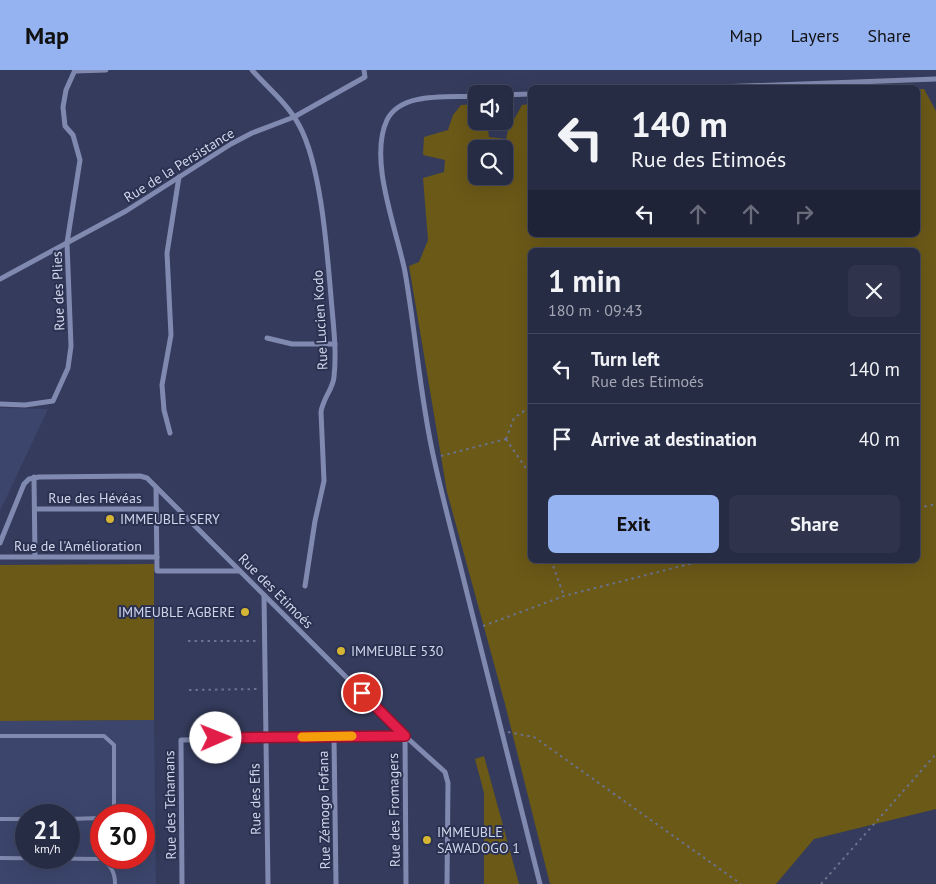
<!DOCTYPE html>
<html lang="en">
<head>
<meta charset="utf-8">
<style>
	body { margin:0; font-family:"PT Sans",sans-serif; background:#2f344c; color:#f1f3f6; height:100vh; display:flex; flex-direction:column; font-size:19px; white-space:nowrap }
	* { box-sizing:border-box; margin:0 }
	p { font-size:16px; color:#a4a7b3 }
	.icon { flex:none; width:28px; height:28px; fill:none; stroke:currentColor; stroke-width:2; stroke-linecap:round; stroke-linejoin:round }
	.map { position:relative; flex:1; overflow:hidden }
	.side { position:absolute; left:528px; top:178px; width:392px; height:315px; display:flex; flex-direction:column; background:#272c45; border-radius:8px; box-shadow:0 5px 20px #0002,0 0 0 1px #43485e }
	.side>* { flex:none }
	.guide { position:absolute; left:528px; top:15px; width:392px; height:152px; border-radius:8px; box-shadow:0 5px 20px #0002,0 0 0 1px #43485e; background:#272c45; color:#f1f3f6; overflow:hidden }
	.fabs { position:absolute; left:468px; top:15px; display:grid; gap:10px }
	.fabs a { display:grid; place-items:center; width:45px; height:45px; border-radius:8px; background:#272c45; box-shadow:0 5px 20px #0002,0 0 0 1px #43485e; font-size:25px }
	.speed { position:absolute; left:15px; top:734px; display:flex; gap:10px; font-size:25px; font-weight:700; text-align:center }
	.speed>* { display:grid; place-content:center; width:65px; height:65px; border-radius:50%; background:#272c45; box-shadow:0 5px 20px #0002,0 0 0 1px #43485e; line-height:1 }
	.speed small { font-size:12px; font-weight:400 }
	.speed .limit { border:8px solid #d22; background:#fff; color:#111 }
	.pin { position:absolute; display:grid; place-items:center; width:42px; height:42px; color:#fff; margin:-21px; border:2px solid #fff; border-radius:50%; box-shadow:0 1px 5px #0007 }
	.me { position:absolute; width:55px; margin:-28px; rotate:89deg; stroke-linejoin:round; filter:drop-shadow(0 0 4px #0008) }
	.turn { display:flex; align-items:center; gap:18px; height:105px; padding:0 20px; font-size:22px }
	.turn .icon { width:65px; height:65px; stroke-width:2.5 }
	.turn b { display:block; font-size:35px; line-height:42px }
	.lanes { display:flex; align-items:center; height:48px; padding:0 20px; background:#0003; justify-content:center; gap:25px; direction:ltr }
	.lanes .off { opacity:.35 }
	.round { display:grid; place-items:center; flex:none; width:52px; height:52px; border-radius:8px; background:#2f344c }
	.headline { display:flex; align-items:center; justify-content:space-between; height:85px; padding:0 20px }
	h1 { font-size:30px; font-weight:600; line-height:38px }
	.action { display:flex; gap:10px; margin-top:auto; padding:10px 20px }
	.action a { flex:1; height:58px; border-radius:8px; background:#95b2f1; color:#111; font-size:20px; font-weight:600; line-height:58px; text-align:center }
	.action a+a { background:#2f344c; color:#f1f3f6 }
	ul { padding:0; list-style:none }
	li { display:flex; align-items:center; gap:15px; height:70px; padding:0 20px; border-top:1px solid #43485e }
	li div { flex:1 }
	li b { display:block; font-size:19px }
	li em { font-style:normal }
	header { display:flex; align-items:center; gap:30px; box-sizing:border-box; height:70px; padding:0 25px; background:#95b2f1; color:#111 }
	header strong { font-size:24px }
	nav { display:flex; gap:28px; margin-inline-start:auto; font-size:18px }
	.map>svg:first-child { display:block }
</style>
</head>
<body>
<header>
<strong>Map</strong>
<nav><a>Map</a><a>Layers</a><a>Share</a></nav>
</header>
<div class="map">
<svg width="936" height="814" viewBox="0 0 936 814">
	<rect width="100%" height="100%" fill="#343b5c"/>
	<g fill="#3c456c" fill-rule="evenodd">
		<polygon points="0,338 48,339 0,441"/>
		<path d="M154,650l2,164h-156v-163zM26,745h43v43h-43zM101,745h43v43h-43z"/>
	</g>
	<g fill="#6b5918" fill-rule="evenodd">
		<path d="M918,19h6l12,22v698l-122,30 -38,45h-226l-45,-180 -58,-212 -38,-226 10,-4 9,-22 -5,-62 21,-6 1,-12 -22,-5 1,-18 24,-7 5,-15 8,-10 14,-1 1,17h11l2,16 17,2 2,-9 14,-25 8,-1v131h388zM476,79h28v27h-28zM530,180h388v310h-388z"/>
		<polygon points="154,494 154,650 0,651 0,495"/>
		<polygon points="484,686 519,814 484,814 484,723 475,689"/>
	</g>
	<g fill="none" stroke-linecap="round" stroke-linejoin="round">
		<g stroke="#6b728e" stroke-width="2" stroke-dasharray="2.5 4" stroke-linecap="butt">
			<polyline points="506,369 514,348 530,337"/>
			<polyline points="506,369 525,397 530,401"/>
			<polyline points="441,386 506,369"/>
			<polyline points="918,438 936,434"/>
			<polyline points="551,490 564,526"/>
			<polyline points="483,556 564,526 705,490"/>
			<polyline points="188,571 258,571"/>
			<polyline points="189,620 259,619"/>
			<polyline points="508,662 534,667 741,814"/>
			<polyline points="821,814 936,684"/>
		</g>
		<g stroke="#8089af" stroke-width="4">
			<polyline points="0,666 104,666 114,675 114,739 109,745"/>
			<polyline points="0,749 26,749"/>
			<polyline points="69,749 101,748"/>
			<path d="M0,788l102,1c9,7 13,13 13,25"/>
		</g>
		<g stroke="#8089af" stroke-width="5">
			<path d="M252,0c15,17 36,34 47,55 22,40 28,125 32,172 2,26 6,53 3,80 -1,12 -11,21 -13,35l3,69 -9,40 -10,65"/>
			<polyline points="75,1 106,0"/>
			<polyline points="692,18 936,9"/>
			<polyline points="504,25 530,24"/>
			<path d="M476,26c-26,2 -75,-5 -89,24 -19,40 10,110 18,152 11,62 15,126 29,187 10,46 23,92 34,138 24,95 48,191 72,287"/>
			<polyline points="0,209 126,141 231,74 252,63 294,47 365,7 364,0"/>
			<polyline points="267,268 292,274 335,274"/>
			<polyline points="0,334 25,335 53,331 68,298 71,276 67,173 80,90 73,65 65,56 63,37 66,20 75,0"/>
			<polyline points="170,363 164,340 162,315 171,265 167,183 179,107"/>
			<polyline points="34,407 35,487"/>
			<polyline points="156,417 157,501 240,501"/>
			<polyline points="35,439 156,439"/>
			<polyline points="0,473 24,414 29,409 39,407 140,406 147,408 405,666 445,702 448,713 447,814"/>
			<polyline points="0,487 157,487"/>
			<polyline points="264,525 268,814"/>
			<polyline points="334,667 336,814"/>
			<polyline points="182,814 181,670 405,666 406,814"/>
		</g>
	</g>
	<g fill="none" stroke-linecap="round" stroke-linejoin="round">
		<g stroke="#92132f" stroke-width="12">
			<polyline id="route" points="216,668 405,666 362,623"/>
		</g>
		<use href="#route" stroke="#e11d48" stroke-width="9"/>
		<polyline stroke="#f59e0b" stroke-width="9" points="302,667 352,666"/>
	</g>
	<g fill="#d6b534" stroke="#2a3151" stroke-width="2">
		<circle cx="110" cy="449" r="5"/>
		<circle cx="245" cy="542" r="5"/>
		<circle cx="341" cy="581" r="5"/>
		<circle cx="427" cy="770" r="5"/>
	</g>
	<g text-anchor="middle" stroke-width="4" stroke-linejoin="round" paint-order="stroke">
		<g font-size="14" fill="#d0d6ea" stroke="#2a3151">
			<text transform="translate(179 95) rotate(-32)" y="5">Rue de la Persistance</text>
			<text transform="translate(58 221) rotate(-92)" y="5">Rue des Plies</text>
			<text transform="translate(320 250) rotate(-93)" y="5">Rue Lucien Kodo</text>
			<text x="95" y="433">Rue des Hévéas</text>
			<text x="78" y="481">Rue de l'Amélioration</text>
			<text transform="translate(276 521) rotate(45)" y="5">Rue des Etimoés</text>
			<text transform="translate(255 729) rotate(-91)" y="5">Rue des Efis</text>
			<text transform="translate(170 735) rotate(-91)" y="5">Rue des Tchamans</text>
			<text transform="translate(324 740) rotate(-91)" y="5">Rue Zémogo Fofana</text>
			<text transform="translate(394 740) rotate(-91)" y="5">Rue des Fromagers</text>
		</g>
		<g font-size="14" fill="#d0d6ea" stroke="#2a3151" text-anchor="start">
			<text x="120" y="454">IMMEUBLE SERY</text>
			<text x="235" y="547" text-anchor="end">IMMEUBLE AGBERE</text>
			<text x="351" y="586">IMMEUBLE 530</text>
			<text x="437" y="767">IMMEUBLE<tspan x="437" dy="16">SAWADOGO 1</tspan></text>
		</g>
	</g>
</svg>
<div class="fabs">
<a><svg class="icon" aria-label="sound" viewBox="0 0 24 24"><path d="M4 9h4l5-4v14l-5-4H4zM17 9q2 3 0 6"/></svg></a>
<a><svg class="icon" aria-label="search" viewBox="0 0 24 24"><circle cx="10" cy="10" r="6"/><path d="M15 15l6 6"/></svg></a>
</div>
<div class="speed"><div>21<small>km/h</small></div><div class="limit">30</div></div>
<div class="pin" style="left:362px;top:623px;background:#d93025"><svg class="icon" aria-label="arrive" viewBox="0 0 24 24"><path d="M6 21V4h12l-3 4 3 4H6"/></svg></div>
<svg class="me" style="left:216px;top:668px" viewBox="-20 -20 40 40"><circle r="19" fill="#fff"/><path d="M0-13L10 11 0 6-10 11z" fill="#e11d48"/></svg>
<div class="guide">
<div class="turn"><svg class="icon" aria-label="left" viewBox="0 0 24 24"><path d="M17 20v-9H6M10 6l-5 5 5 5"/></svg><div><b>140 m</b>Rue des Etimoés</div></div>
<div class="lanes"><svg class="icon" aria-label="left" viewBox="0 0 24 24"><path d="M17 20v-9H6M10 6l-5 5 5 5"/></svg><svg class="icon off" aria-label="ahead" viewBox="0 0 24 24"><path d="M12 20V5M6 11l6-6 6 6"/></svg><svg class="icon off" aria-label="ahead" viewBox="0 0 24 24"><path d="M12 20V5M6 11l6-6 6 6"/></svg><svg class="icon off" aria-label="right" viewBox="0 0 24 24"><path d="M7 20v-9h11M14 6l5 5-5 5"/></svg></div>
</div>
<section class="side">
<div class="headline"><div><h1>1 min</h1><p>180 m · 09:43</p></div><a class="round"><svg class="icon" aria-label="close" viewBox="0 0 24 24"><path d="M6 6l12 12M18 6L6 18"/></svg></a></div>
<ul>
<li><svg class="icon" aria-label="left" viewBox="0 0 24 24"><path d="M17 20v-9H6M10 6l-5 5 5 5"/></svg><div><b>Turn left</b><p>Rue des Etimoés</p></div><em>140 m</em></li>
<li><svg class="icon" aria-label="arrive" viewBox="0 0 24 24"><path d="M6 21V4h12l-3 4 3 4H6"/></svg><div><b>Arrive at destination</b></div><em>40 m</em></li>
</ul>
<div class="action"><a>Exit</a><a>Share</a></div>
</section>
</div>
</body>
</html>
